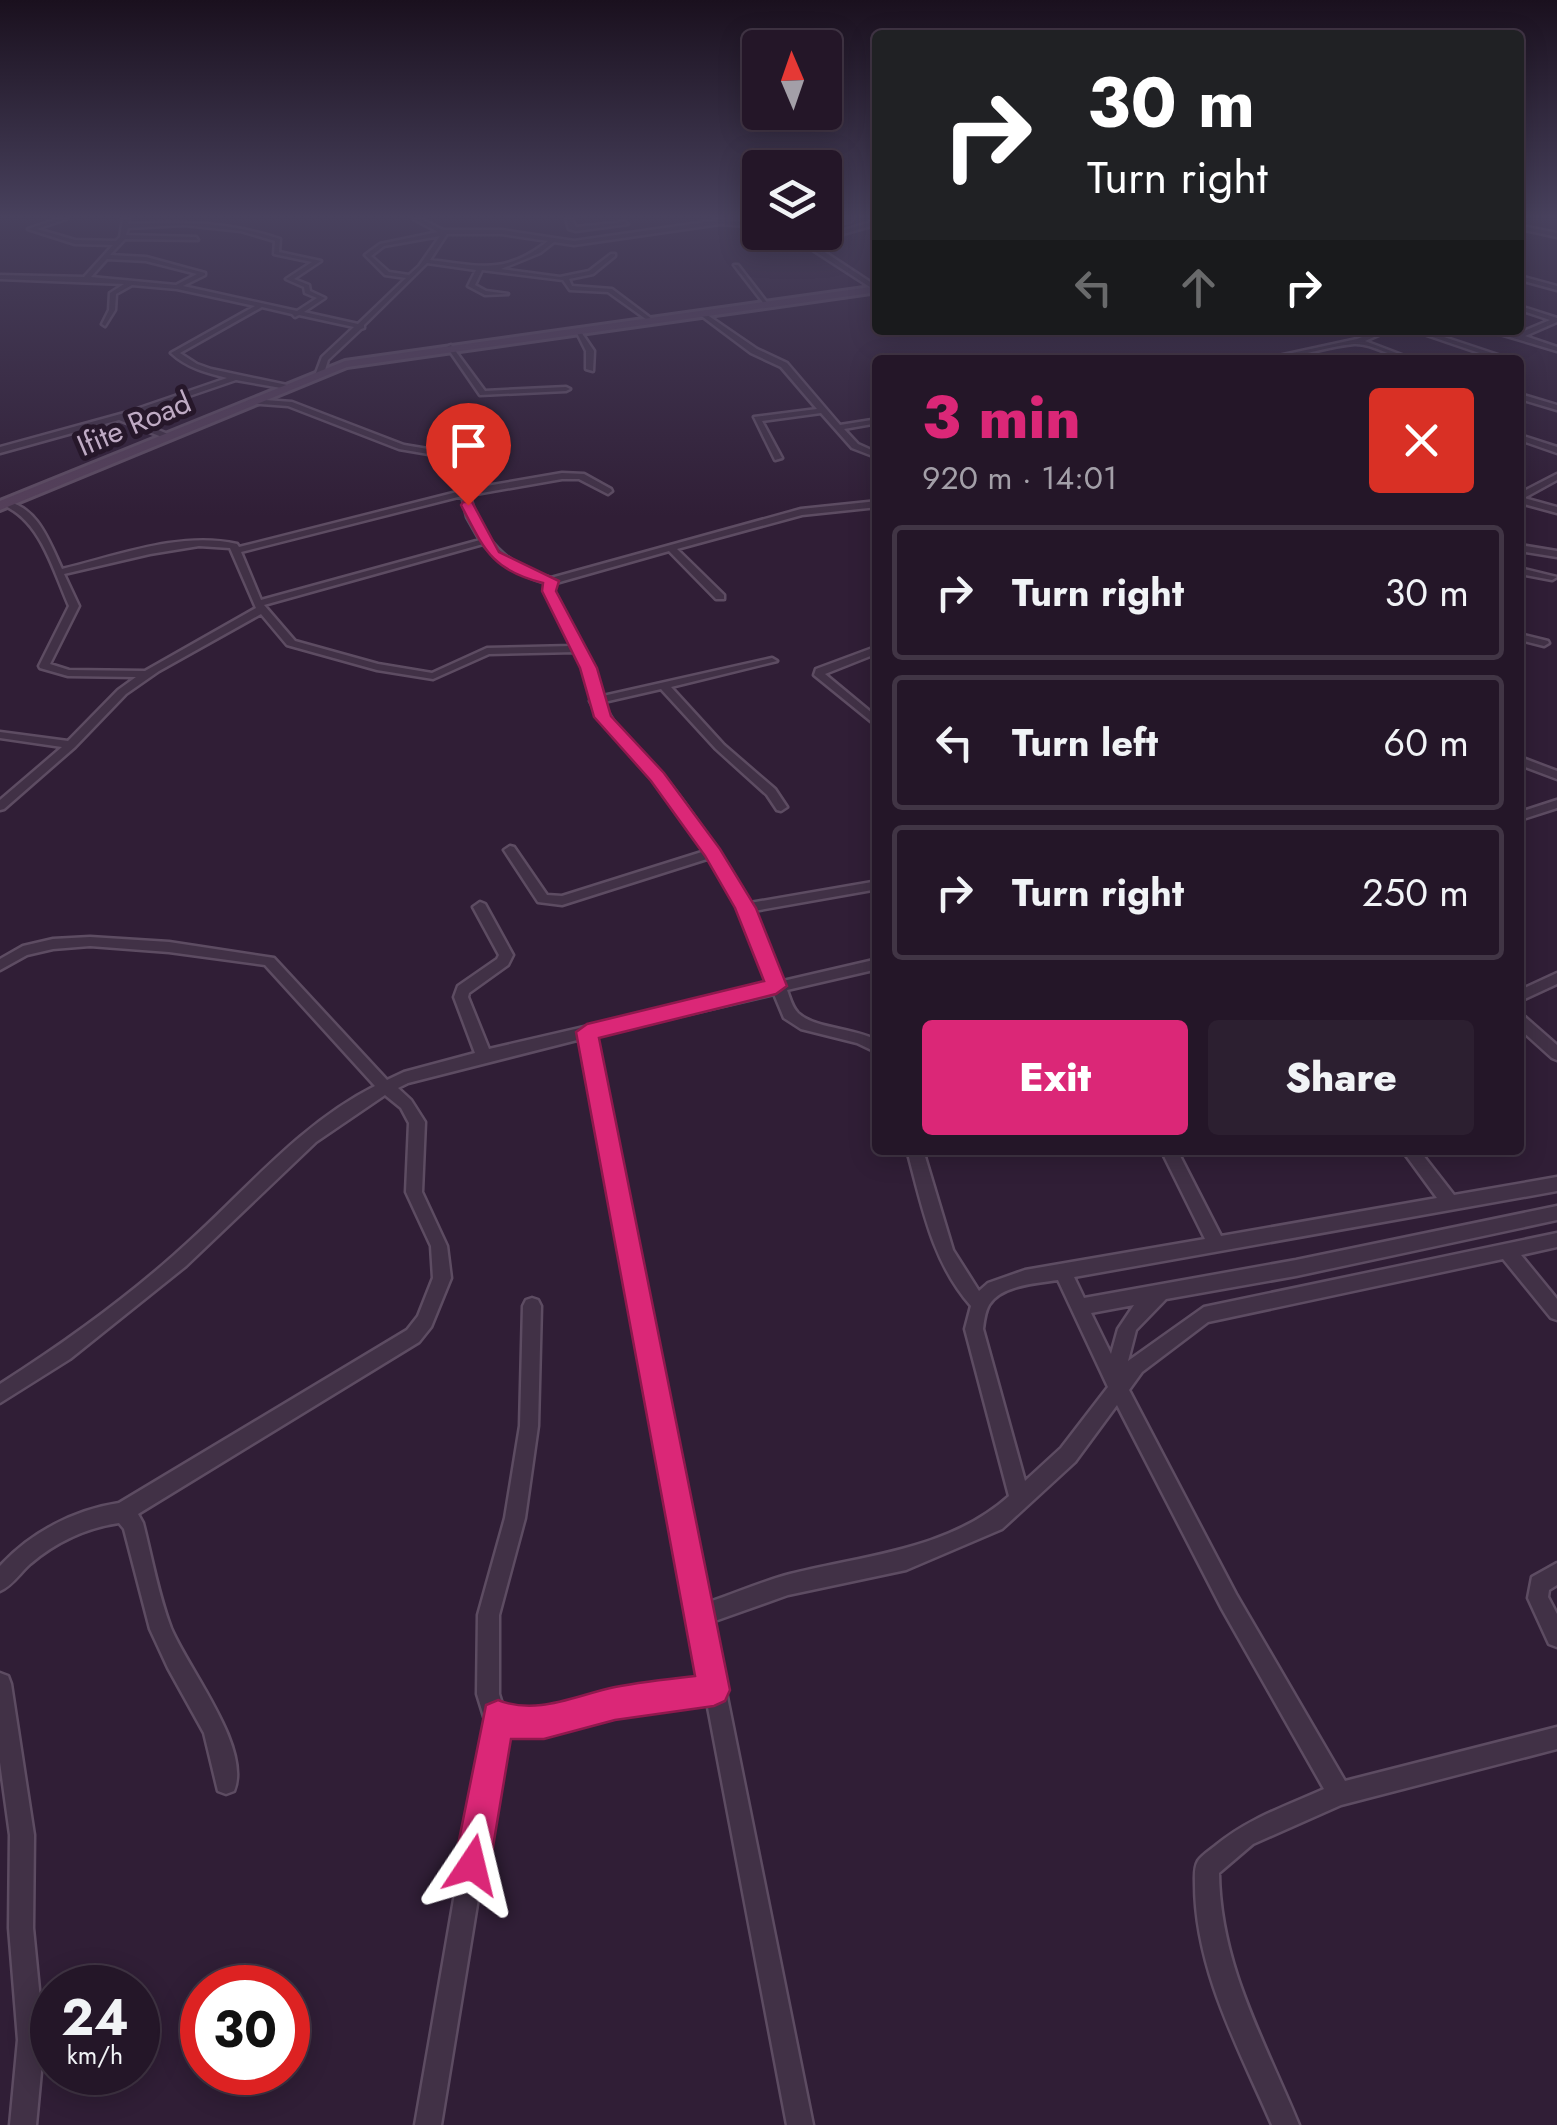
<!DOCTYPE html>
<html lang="en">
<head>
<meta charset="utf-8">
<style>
	body { margin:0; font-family:Jost,sans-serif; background:#2c1f30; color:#f1f3f6; height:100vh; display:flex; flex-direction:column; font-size:38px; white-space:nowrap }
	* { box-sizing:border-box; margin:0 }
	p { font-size:32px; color:#a39fa8 }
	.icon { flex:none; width:55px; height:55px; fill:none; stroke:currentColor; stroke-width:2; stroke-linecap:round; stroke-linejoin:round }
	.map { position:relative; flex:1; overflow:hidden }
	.panel { position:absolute; left:872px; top:355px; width:652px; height:800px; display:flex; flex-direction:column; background:#241628; border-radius:10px; box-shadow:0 5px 25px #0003,0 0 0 2px #413545 }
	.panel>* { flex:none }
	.banner { position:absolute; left:872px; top:30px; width:652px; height:305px; border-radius:10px; box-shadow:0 5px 25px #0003,0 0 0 2px #413545; background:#202124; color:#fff; overflow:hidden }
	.needle { width:65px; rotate:358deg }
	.tools { position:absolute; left:742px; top:30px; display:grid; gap:20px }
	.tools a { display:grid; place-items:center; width:100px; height:100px; border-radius:10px; background:#241628; box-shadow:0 5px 25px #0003,0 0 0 2px #413545; font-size:50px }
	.speed { position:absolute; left:30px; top:1965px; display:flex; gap:20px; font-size:50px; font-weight:700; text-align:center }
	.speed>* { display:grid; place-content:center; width:130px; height:130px; border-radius:50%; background:#241628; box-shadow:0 5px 25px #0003,0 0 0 2px #413545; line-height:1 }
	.speed small { font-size:25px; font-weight:400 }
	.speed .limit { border:15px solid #d22; background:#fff; color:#111 }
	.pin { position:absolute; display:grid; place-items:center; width:85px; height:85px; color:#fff; margin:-102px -42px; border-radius:50% 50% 50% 0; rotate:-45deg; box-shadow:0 0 10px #0007 }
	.pin .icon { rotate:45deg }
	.me { position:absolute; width:110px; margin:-55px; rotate:10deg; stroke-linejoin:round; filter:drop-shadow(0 0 8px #0008) }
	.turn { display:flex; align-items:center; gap:35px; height:210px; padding:0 50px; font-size:45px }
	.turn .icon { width:130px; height:130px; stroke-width:2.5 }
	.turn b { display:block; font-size:70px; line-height:85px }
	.lanes { display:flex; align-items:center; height:95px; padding:0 50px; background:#0003; justify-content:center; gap:50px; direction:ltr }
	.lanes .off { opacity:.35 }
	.round { display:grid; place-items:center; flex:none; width:105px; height:105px; border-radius:10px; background:#2c1f30 }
	.head { display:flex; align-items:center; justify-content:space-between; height:170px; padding:0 50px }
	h1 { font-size:60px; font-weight:800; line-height:75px; color:#db2777 }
	.action { display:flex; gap:20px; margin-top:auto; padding:20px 50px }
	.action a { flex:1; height:115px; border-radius:10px; background:#db2777; color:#fff; font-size:40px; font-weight:800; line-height:115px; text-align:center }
	.action a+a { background:#2c1f30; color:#f1f3f6 }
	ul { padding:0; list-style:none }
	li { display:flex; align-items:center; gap:30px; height:135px; margin:0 20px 15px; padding:0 30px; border:5px solid #413545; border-radius:10px }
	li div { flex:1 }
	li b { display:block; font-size:38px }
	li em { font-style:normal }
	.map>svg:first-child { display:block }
</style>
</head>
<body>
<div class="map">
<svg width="1557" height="2125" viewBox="0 0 1557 2125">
	<rect width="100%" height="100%" fill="#301e36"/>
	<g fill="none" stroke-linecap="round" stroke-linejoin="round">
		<g stroke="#5d4c62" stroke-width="5">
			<g id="street">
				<path d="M57,219h9l-29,10 38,11 41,1 4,-4 3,-18h6l-1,5c53,-3 102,-2 152,15l-1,13 42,9 -27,18 15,6 1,6 15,7 -21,14 54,12 48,-46 -21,-3 -20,-20 15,-11 58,-12 -24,-13h7l22,11h59l72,11 146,-21 40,3v4l-40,-3 -146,21 -20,-3 -14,11 -39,16 59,8 29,-6 22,-17h4v2l-22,18 -24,5 3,7 40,3 40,30 -2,3 -42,-30 -38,-2 -7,-10 -81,-10 -7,15 11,6 22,3 -23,1 -17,-9 8,-16 -49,-7 -63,62v3l-3,1 -33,31 -4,13 -4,2 -4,-2 6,-16 32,-30 -55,-12 -4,2 -3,-3 -30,-7 -82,46 17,11 14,5 76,16v4l-51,-9 -108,37 42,18v4h-3l-48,-19 -119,33v-6l128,-35 99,-34c-20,-5 -40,-10 -56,-25l84,-47 -78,-17 -45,-4 -16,9 -1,16 -10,16 -3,-2 7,-14 1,-17 14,-9 -124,-5v-4l84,2 29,-32 -38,-1 -47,-15zM184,225l57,6 34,10 -1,13 38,8 -26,17 18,8 1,6 12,5 -20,13 -114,-25 22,-11v-2l-59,-16 -36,-2 15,-16 73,1 -2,-3 -70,-2 2,-7zM447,234h55l46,7c-43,34 -68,25 -118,19zM440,236l-21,30 -10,9 -20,-3 -18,-16 13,-10zM107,259l39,2 51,13 -21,11 -85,-8z"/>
				<polygon points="566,219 572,219 576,227 625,222 628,224 576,231 569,229"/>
				<polygon points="852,219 850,222 825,225 825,221"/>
				<polygon points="878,220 878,224 811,243 878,287 876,291 805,245 800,245 801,242 786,232 794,232 807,241"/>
				<polygon points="1527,227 1557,233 1557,237 1525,230"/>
				<polygon points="734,265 738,265 769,305 765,305"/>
				<polygon points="1520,276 1557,286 1557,290 1520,280"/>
				<polygon points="1520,306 1557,318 1557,322 1525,336 1557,347 1557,351 1490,331 1501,330 1517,334 1550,320 1520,310"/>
				<polygon points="699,312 703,312 757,349 787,363 840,425 878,419 878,423 844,429 858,444 878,453 878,458 852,448 821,413 762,421 782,458 775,460 754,417 817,409 781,367 751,353 699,314"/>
				<polygon points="575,329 579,329 594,351 593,371 586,369 586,351"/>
				<path d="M1380,330h10l-25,11 50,19c-21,0 -41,-17 -61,-16 -32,3 -62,16 -94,16l97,-21z"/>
				<polygon points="1412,330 1423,330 1501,356 1494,358"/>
				<polygon points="451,345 485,391 566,387 570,389 566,391 480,395 447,347"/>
				<polygon points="1520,394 1557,405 1557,410 1520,399"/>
				<path d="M252,399l40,3 112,43 54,9 7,13 4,22 93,-16 22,1 27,15 1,2 -4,3 -29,-15h-17l-92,16c8,43 39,72 81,83l250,-69 77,-8v6l-76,8 -125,34 47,46v4h-8l-47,-48 -113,32 -2,8 40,77 9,28 169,-38 5,3 -106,26 53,58 51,44 12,18 -6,4 -4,-1 -10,-15 -51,-46 -55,-60 -57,13c9,29 39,49 58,72 33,40 61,85 88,129l128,-22v8l-124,22 29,70 95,-22v10l-91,21c3,8 5,17 11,23 19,17 56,14 80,28v12l-21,-10 -56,-14 -17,-11 -10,-24 -179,42 114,566c27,-9 54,-21 81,-28 75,-19 159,-24 219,-78l-44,-167 6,-23c-39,-44 -49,-101 -64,-156h16l30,100 26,41 9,-8 37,-13 180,-31 -44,-89h16l44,86 216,-38 -35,-48h17l35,45 103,-18v14l-483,86 10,21 212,-38 261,-54v14l-261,56 -130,23 -30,31 -8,31 76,-54 353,-74v14l-36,8 36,44v21l-6,-2 -48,-59 -295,63 -66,50 -13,18 107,204 109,187 212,-54v22l-216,56 -88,39 -34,29c1,92 46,169 80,252h-27c-33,-76 -77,-156 -77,-241 0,-8 -1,-16 3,-23 4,-6 12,-11 17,-15 32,-27 71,-40 109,-57l-102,-180 -105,-204 -42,57 -73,67 -96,41 -118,25 -76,27 101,503h-26l-80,-423 -92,13 -71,19 -39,-1 -64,392h-26l70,-405 -8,-26 1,-79 27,-97 15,-92 3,-120 3,-6 6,-2 6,2 3,6 -3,120 -13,92 -26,97v79l4,13 5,4 36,1 71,-19 88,-12 -122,-642 -173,44 -10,5 13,12 14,22 -3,70 25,54 4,32 -20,49 -12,15 -281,172 5,9c9,35 15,71 28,105 17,41 81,120 63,163l-8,3 -8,-3 -14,-58 -36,-65 -18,-39 -26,-100 -5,-6c-34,5 -63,19 -89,41 -10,9 -18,22 -30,27v-25c31,-34 74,-56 119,-63l288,-173 11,-14 15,-38 -2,-32 -25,-54 3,-69 -8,-15 -16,-13 -69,47 -130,124 -116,93 -70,44v-19c61,-39 120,-81 174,-129 66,-57 122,-129 201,-169l-110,-121 -96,-13 -79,-6 -37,3 -26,6 -27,15v-11l23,-13 30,-7 37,-2 79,5 105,16 113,122 17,-8 71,-19 -21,-56 4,-11 39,-27 2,-4 -26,-48 7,-5 5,2 28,51 -5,10 -39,28 -1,4 21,52 281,-65 -31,-76 -29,-50 -148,47 -24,-3 -34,-52 6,-4 4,1 33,48 15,1 143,-45 -51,-71 -55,-61 -9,-18 2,-2 -8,-31 -8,-16 -87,2 -56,25 -56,-9 -90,-25 -26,-31 -102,57 -33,23 -51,53 -71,62 -4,1v-10l62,-53 -62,-9v-6l68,9 50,-51 18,-13 -68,-1 -28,-8 -1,-2 30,-60c-16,-36 -28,-85 -66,-101v-4c34,4 46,40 59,68 55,-13 118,-38 175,-25l2,3 222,-56 -9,-33 -53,-9 -111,-43 -39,-3 -1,-2zM462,496l5,21 13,23 -219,60 -20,-48zM483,544c18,20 37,32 63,39l-2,8 28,55 -85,2 -55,25 -54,-9 -83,-23 -31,-36zM199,546l31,2 26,60 -111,63 -76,-1 -19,-6 29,-58 -15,-32 86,-20zM1058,1280l50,107 -47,61 -36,33 -42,-152c1,-8 2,-17 6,-24 12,-20 49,-22 69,-25zM1134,1305l-16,24 -7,25 -20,-41z"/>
				<polygon points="1520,435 1557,447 1557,453 1520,440"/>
				<polygon points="1557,474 1557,480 1524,498 1557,507 1557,513 1520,503 1520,493"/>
				<polygon points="1520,545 1557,551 1557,557 1520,551"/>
				<polygon points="1520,568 1557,577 1552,580 1520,574"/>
				<polygon points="1520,634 1548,641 1549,643 1544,646 1520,640"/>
				<polygon points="878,646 878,653 825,674 878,718 878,727 814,675 816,669"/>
				<polygon points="1520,757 1557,771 1557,779 1520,765"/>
				<polygon points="1557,800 1557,808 1520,820 1520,812"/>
				<polygon points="1557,973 1557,984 1520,1001 1520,990"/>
				<polygon points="1520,1016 1525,1017 1557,1045 1557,1060 1552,1058 1520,1029"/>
				<polygon points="1557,1563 1557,1585 1549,1590 1548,1597 1557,1614 1557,1647 1549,1644 1528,1598 1532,1577"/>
				<polygon points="0,1673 8,1676 11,1684 34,1835 33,1928 44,2040 36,2125 10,2125 18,2040 9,1928 10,1835 0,1762"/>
			</g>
		</g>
		<g stroke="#5d4c62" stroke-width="6">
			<polygon id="secondary" points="878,286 878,292 347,367 0,510 0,501 345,361"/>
		</g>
		<use href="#street" fill="#413146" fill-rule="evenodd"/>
		<use href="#secondary" fill="#543f59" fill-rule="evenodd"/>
	</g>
	<linearGradient id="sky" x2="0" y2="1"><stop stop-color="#1a101e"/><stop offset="0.42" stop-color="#48415d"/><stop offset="1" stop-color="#48415d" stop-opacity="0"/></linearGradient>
	<rect width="1557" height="516" fill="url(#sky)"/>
	<path fill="#db2777" stroke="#8e194d" stroke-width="2.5" d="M463,502h9l27,50 60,29 -3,10 41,77 14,48 53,57 56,76 36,59 31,78 -11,8 -177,44 131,652 -5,11 -11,5 -99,14 -71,19h-33l-21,126 -5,13 -13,5 -12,-5 -6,-13 32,-160 12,-5c39,16 78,-5 117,-13 26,-5 53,-8 80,-11l-119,-644 11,-8 177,-43 -29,-73 -30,-52 -54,-75 -57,-64 -14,-49 -38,-77 1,-8c-52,-13 -59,-34 -82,-78z"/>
	<g text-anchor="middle" stroke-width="10" stroke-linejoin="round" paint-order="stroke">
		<g font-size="30" fill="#bfabc4" stroke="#26172a">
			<text transform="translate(134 424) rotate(-23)" y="10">Ifite Road</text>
		</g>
	</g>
</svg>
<div class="tools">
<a><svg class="needle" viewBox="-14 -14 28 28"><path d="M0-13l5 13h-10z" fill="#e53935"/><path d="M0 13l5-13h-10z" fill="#a39fa8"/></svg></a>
<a><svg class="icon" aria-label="layers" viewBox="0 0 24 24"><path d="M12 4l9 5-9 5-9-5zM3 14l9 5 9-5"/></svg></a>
</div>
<div class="speed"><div>24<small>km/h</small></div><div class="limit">30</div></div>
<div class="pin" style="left:468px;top:505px;background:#d93025"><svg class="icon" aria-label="arrive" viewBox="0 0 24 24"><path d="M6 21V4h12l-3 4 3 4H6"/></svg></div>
<svg class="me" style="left:472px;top:1865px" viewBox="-20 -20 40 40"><path d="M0-17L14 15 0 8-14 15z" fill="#db2777" stroke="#fff" stroke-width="4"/></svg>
<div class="banner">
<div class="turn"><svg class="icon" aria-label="right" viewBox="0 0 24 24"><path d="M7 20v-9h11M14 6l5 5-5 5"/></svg><div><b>30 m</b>Turn right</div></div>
<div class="lanes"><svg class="icon off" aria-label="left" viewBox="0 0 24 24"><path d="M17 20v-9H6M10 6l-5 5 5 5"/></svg><svg class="icon off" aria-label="ahead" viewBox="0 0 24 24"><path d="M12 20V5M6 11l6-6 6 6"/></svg><svg class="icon" aria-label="right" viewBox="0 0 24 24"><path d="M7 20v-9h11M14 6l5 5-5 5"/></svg></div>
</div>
<section class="panel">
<div class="head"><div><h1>3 min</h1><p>920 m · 14:01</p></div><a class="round" style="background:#d93025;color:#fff"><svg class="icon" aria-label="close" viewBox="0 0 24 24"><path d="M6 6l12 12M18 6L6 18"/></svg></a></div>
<ul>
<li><svg class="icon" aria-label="right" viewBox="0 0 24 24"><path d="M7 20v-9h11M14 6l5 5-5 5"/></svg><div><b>Turn right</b></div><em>30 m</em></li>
<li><svg class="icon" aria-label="left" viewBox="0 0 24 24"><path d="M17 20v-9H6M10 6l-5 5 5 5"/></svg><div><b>Turn left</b></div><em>60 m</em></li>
<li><svg class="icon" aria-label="right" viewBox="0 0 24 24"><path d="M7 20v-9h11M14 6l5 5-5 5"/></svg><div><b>Turn right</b></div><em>250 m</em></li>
</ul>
<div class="action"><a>Exit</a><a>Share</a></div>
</section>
</div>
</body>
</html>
